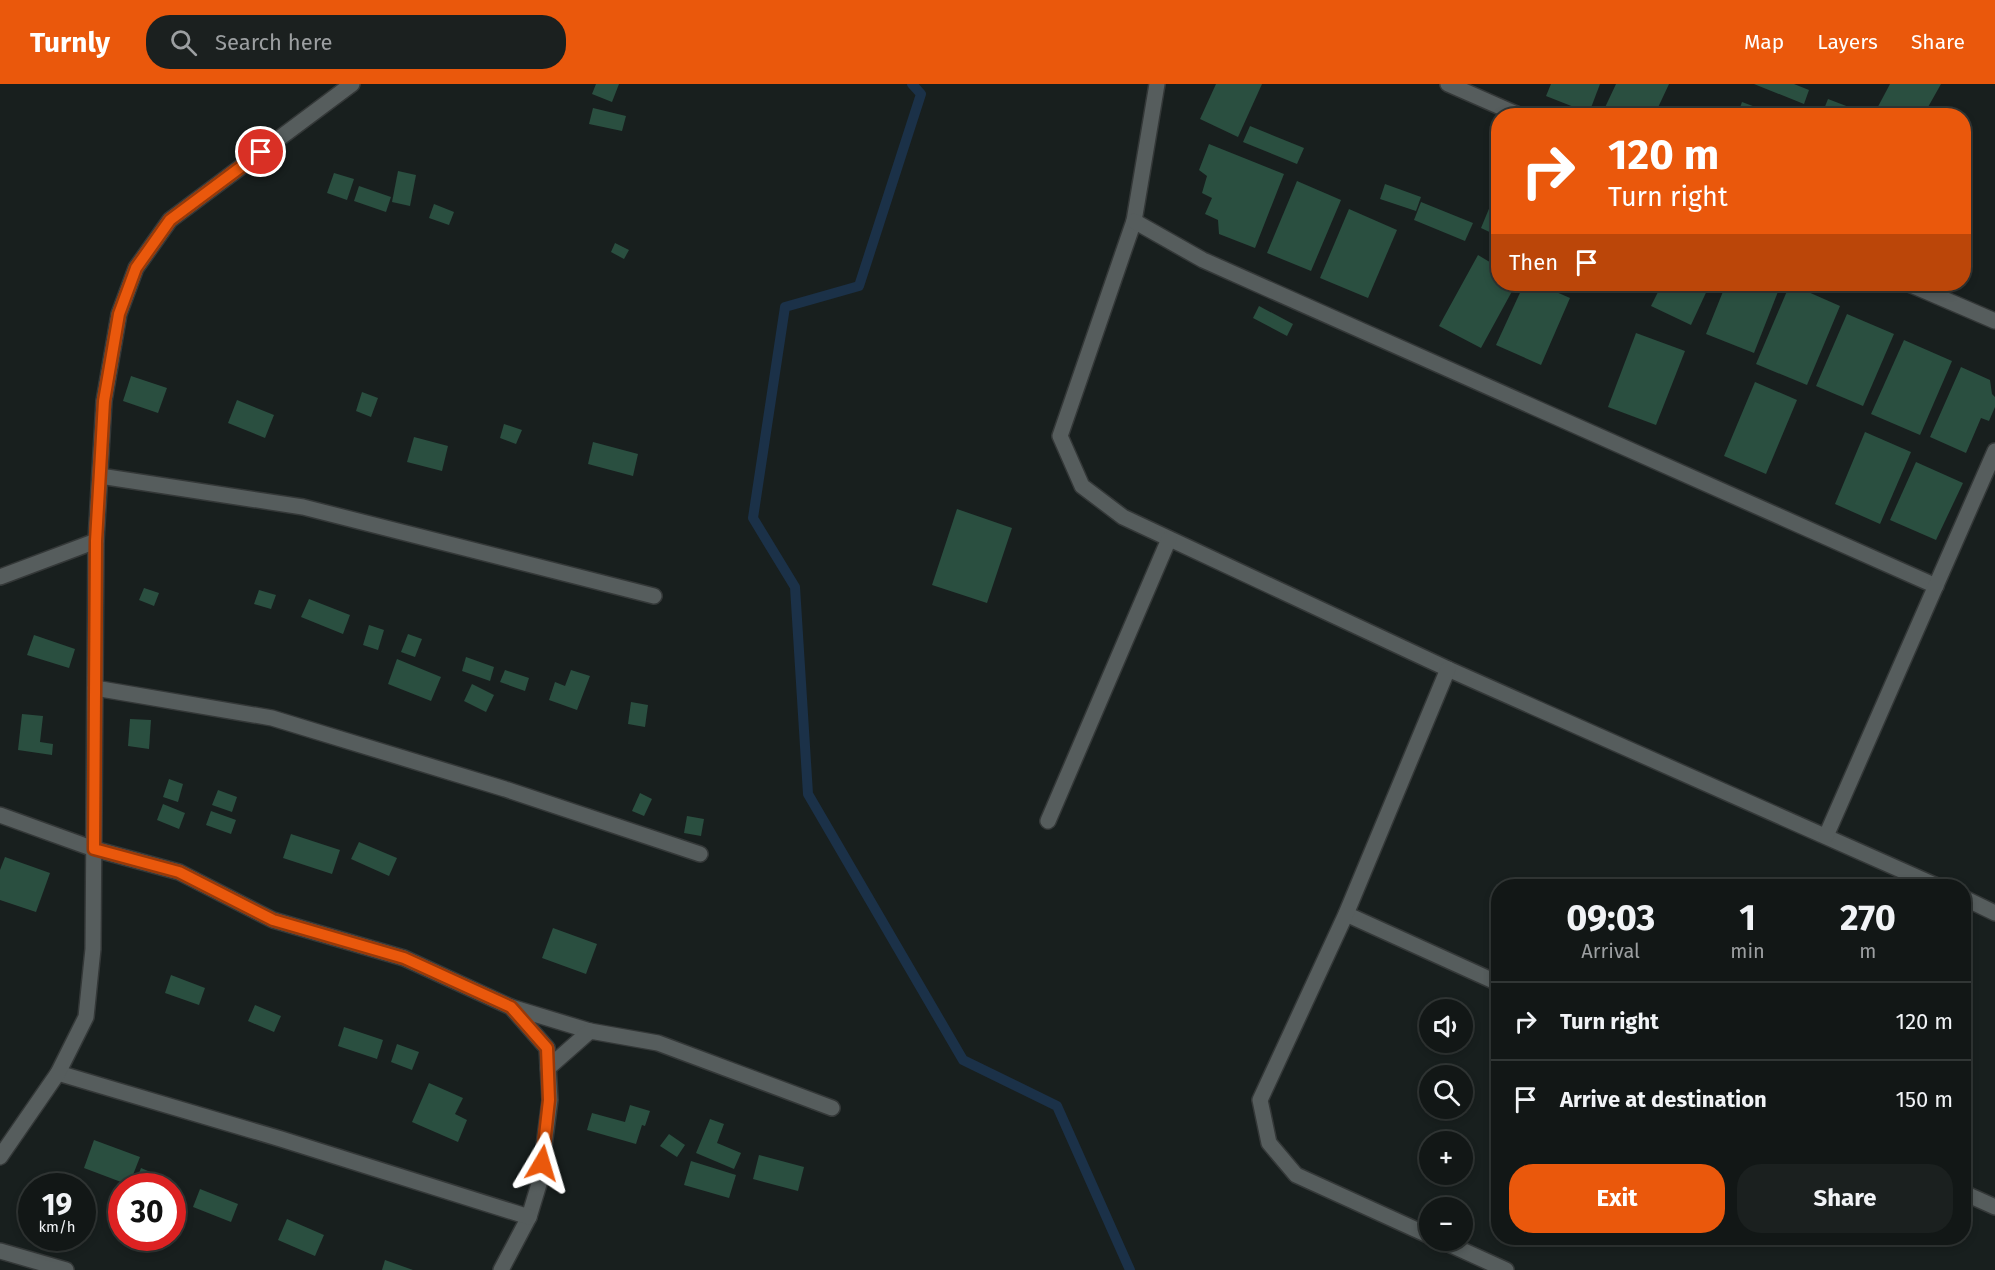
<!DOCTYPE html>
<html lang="en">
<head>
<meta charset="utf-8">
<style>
	body { margin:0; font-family:"Fira Sans",sans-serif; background:#1b201f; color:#f1f3f6; height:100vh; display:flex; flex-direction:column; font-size:22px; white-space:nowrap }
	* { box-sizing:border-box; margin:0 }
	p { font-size:20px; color:#9c9fa1 }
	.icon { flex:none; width:33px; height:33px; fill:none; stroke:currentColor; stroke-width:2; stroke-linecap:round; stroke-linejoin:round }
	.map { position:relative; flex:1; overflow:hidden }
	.drawer { position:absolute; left:1491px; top:795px; width:480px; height:366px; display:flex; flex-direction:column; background:#121716; border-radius:24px; box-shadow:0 3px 9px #0003,0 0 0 2px #313635 }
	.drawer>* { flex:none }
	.top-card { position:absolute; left:1491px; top:24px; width:480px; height:183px; border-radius:24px; box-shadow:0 3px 9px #0003,0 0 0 2px #313635; background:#ea580c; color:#fff; overflow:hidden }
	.fabs { position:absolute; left:1419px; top:915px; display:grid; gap:12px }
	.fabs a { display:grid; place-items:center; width:54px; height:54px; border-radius:50%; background:#121716; box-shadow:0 3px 9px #0003,0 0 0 2px #313635; font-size:30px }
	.speed { position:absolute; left:18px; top:1089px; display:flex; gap:12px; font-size:30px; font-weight:700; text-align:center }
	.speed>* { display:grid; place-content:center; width:78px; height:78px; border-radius:50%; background:#121716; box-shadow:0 3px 9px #0003,0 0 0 2px #313635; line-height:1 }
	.speed small { font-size:15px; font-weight:400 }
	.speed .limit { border:9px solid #d22; background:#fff; color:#111 }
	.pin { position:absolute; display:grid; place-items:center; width:51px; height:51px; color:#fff; margin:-26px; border:3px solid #fff; border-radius:50%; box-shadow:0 2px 6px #0007 }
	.me { position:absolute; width:66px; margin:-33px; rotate:7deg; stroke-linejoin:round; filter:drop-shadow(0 0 4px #0008) }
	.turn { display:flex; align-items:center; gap:21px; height:126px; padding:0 18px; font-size:27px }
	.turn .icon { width:78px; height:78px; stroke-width:2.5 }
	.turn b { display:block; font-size:42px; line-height:51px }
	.then { display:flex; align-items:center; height:57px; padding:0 18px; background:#0003; gap:12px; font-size:22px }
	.eta { display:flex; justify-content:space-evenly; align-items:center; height:102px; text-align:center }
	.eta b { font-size:36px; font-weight:700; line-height:42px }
	.primary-button { display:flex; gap:12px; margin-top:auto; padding:12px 18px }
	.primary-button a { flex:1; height:69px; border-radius:24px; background:#ea580c; color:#fff; font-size:24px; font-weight:700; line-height:69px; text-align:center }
	.primary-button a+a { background:#1b201f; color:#f1f3f6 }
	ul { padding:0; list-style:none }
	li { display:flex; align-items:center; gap:18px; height:78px; padding:0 18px; border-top:2px solid #313635 }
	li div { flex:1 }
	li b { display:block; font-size:22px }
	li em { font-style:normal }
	header { display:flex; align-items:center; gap:36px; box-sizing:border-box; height:84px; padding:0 30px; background:#ea580c; color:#fff }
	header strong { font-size:28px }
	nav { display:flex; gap:33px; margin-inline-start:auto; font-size:21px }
	.search { width:420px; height:54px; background:#1b201f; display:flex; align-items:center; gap:15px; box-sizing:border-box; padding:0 21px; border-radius:24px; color:#9c9fa1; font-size:22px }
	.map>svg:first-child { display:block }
</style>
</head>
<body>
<header>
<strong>Turnly</strong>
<div class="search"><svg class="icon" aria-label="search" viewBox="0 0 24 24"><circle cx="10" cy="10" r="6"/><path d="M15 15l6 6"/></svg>Search here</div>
<nav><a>Map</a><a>Layers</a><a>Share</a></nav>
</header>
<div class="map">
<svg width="1995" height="1186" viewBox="0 0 1995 1186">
	<rect width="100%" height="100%" fill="#181f1e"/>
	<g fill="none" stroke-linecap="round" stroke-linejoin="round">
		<polyline stroke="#1b3148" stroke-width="10" points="912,0 921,10 859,202 785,223 753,434 795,503 808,710 963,976 1057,1022 1130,1186"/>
	</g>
	<g fill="#2a4f40">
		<polygon points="596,0 619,0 612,18 592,10"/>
		<polygon points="1216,0 1262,0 1238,53 1200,35"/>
		<polygon points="1551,0 1600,0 1589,29 1546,12"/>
		<polygon points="1616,0 1669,0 1654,32 1601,32"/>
		<polygon points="1754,0 1794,0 1809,6 1804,20"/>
		<polygon points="1890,0 1941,0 1923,32 1873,32"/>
		<polygon points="1828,15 1862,28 1861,32 1822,30"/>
		<polygon points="1742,18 1777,31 1777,32 1737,32"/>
		<polygon points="593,24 626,32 622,47 589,40"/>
		<polygon points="1250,42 1304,64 1297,80 1243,58"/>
		<polygon points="1209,60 1284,90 1255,164 1219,150 1218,136 1205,130 1212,114 1202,109 1207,92 1199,86"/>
		<polygon points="398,87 416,91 410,122 392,118"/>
		<polygon points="334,89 354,95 347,116 327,109"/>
		<polygon points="1297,97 1341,116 1311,187 1267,169"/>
		<polygon points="1385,100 1421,113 1416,127 1380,115"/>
		<polygon points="359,102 391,113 386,128 354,117"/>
		<polygon points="1498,103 1498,152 1481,144"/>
		<polygon points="1421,118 1473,139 1465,157 1414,136"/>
		<polygon points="434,120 454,128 449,141 429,134"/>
		<polygon points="1349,125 1397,146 1368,214 1320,194"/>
		<polygon points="615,159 629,166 624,175 611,168"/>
		<polygon points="1478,171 1498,183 1498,200 1516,200 1481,264 1439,242"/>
		<polygon points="1524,200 1538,200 1570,214 1541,281 1496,261"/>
		<polygon points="1662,200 1710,200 1691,241 1651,222"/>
		<polygon points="1726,200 1781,200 1754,269 1706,250"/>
		<polygon points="1790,200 1840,222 1807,301 1756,280"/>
		<polygon points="1259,222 1293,240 1287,252 1253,234"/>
		<polygon points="1847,230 1894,250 1863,322 1816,302"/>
		<polygon points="1636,249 1685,267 1656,341 1608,323"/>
		<polygon points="1904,256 1952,277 1920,351 1871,330"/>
		<polygon points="1961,283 1990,296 1992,310 1995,313 1995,323 1989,337 1981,334 1966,369 1930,353"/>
		<polygon points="131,292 167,304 158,329 123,317"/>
		<polygon points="1755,298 1797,316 1766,390 1724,372"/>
		<polygon points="362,308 378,314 371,333 356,327"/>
		<polygon points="237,316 274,331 265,354 228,339"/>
		<polygon points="504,340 522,346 516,360 500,354"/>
		<polygon points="1865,348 1911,368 1880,440 1835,420"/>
		<polygon points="414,353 448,362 442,387 407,378"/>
		<polygon points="593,358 638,370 633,392 588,380"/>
		<polygon points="1916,378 1963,399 1936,456 1890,436"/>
		<polygon points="957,425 1012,444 987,519 932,501"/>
		<polygon points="144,504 159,509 154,522 139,516"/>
		<polygon points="259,506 276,511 271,525 254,520"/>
		<polygon points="309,515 350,531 343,550 301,533"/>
		<polygon points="369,541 384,546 378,566 363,561"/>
		<polygon points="408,550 422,555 415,573 401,568"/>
		<polygon points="34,551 75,565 69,584 27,571"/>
		<polygon points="466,573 494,583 490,597 462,587"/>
		<polygon points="397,575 441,593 431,617 388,600"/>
		<polygon points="505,586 529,594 525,607 500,598"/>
		<polygon points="571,586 590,592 577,626 549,616 555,598 565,602"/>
		<polygon points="472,600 494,611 486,628 464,617"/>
		<polygon points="631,618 648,621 645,643 628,640"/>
		<polygon points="22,630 43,632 40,658 53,660 52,671 18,666"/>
		<polygon points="130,635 151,636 149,665 128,662"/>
		<polygon points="169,695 183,700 178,718 163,713"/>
		<polygon points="218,706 237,713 232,728 212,721"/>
		<polygon points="640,709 652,715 644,732 632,727"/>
		<polygon points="163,720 185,729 179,745 157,736"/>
		<polygon points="211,727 236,736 231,750 206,741"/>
		<polygon points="687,732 704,735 701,752 684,749"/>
		<polygon points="291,750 340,766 332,790 283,774"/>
		<polygon points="359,758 397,774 389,792 351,775"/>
		<polygon points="5,773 50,789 36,828 0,816 0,786"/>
		<polygon points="553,844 597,860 586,890 542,874"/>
		<polygon points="171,891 205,904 199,921 165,909"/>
		<polygon points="255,921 281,932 274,948 248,937"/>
		<polygon points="344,943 383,956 377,975 338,962"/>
		<polygon points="397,960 419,968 412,986 391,978"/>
		<polygon points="429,999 463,1014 455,1030 467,1036 458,1058 412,1038"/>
		<polygon points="630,1021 650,1027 645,1042 642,1041 636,1060 587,1046 592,1029 625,1038"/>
		<polygon points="710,1035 724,1040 717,1059 741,1069 734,1085 696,1069"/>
		<polygon points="669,1050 685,1061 677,1073 660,1062"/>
		<polygon points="94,1056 140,1073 129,1101 84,1084"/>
		<polygon points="759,1071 804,1083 798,1107 753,1095"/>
		<polygon points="691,1077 736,1091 729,1114 684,1101"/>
		<polygon points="141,1084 162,1093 158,1102 134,1102"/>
		<polygon points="200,1105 238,1120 231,1138 193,1123"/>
		<polygon points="287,1135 324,1151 315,1172 278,1156"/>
		<polygon points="385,1176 413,1186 382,1186"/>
	</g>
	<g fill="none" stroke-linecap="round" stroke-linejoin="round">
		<g stroke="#343838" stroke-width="18">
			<g id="minor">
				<polyline points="1157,0 1134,137 1060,352 1082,402 1123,433 1448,585 1937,802"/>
				<polyline points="1448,0 1521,32"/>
				<polyline points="1134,137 1203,176 1936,502"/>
				<polyline points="1909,200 1995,237"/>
				<polyline points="100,392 303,423 654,512"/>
				<polyline points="0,493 96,457"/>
				<polyline points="95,604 272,634 505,705 700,770"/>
				<polyline points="0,731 94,765 179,788 273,836 404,874 511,923 547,964 550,1016 539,1100 529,1133 501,1186"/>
				<polyline points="1048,737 1169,455"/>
				<polyline points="1826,752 1995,367"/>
				<polyline points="1964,814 1995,829"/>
				<polyline points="1346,830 1498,899"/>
				<polyline points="511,923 590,947"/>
				<polyline points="548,984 590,947 658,959 832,1024"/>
				<polyline points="58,989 281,1055 529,1133"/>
				<polyline points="0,1073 58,989 86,933 93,865 96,457 104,317 119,230 136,184 170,136 352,0"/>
				<polyline points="1964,1109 1995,1123"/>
				<polyline points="1430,1152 1296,1091 1269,1059 1260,1016 1346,830 1448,585"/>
				<polyline points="1440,1156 1506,1186"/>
				<polyline points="0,1167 66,1186"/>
			</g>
		</g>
		<use href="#minor" stroke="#565d5d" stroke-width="15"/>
	</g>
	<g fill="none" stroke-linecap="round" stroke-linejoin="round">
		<g stroke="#983908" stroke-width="15">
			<polyline id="route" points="261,68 170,136 136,184 119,230 104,317 96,457 94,765 179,788 273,836 404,874 511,923 547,964 549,1016 542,1079"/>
		</g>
		<use href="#route" stroke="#ea580c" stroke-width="10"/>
	</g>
</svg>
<div class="fabs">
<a><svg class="icon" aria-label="sound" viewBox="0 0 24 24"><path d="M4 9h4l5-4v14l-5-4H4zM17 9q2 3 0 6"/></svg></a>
<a><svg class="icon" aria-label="search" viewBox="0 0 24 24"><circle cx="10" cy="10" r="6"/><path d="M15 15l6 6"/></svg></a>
<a>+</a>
<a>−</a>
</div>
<div class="speed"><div>19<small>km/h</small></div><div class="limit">30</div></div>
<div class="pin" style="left:261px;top:68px;background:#d93025"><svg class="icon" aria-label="arrive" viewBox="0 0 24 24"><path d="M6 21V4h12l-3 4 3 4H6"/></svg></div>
<svg class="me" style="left:542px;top:1079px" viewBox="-20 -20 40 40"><path d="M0-17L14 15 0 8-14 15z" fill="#ea580c" stroke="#fff" stroke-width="4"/></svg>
<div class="top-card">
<div class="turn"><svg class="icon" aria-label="right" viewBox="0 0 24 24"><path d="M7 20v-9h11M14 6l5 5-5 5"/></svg><div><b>120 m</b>Turn right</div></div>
<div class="then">Then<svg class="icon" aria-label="arrive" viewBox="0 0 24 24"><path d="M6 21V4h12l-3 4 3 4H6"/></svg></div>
</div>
<section class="drawer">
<div class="eta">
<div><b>09:03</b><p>Arrival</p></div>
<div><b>1</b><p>min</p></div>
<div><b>270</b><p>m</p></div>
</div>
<ul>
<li><svg class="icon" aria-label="right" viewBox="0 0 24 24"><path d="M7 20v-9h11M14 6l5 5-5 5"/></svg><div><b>Turn right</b></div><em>120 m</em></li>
<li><svg class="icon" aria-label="arrive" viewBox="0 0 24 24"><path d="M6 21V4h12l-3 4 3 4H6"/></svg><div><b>Arrive at destination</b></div><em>150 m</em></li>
</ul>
<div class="primary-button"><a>Exit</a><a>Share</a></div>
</section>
</div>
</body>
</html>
